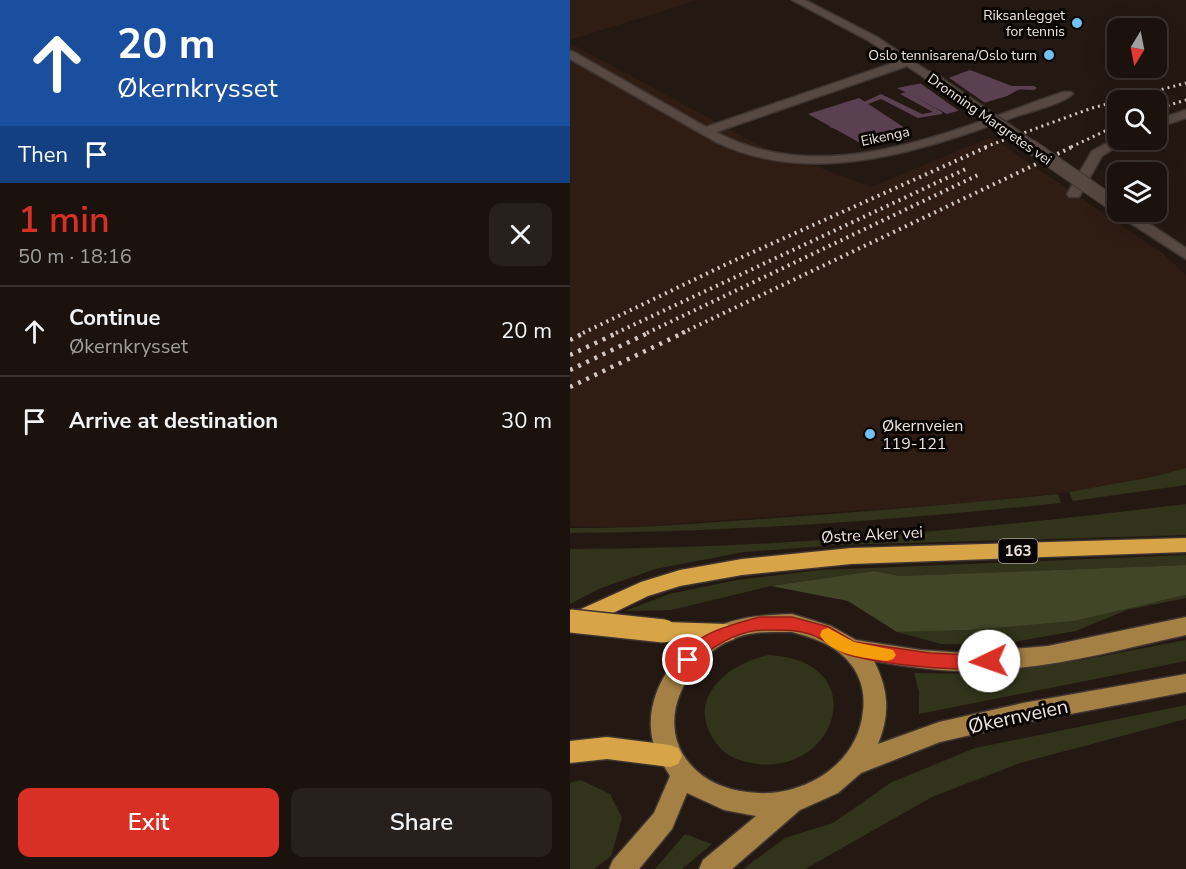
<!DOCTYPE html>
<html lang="en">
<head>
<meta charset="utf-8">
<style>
	body { margin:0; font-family:"Nunito Sans",sans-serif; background:#28201c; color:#f1f3f6; height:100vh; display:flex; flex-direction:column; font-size:22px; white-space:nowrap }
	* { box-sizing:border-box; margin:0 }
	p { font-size:20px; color:#a09e9e }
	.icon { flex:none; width:33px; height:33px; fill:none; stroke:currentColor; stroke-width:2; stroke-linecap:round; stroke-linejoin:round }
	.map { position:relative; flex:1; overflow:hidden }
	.drawer { display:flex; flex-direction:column; background:#1b120e; width:570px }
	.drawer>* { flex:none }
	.hud { background:#1a4fa0; color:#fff; overflow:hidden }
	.needle { width:39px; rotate:190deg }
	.tools { position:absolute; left:537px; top:18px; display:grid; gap:12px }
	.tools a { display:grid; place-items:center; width:60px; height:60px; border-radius:12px; background:#1b120e; box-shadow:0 6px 24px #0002,0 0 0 2px #39322e; font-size:30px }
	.pin { position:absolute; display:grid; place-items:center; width:51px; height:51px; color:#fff; margin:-26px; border:3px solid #fff; border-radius:50%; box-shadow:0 2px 6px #0007 }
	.me { position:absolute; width:66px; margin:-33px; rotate:267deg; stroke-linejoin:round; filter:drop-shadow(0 0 4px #0008) }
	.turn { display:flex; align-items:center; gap:21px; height:126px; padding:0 18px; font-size:27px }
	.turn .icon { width:78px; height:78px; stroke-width:2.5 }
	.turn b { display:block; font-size:42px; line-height:51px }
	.then { display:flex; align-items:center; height:57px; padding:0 18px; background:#0003; gap:12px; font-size:22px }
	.round { display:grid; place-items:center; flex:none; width:63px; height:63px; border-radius:12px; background:#28201c }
	.summary { display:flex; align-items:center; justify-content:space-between; height:102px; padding:0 18px }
	h1 { font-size:36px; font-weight:600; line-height:45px; color:#d93025 }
	.button { display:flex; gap:12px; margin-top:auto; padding:12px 18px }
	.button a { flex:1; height:69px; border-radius:12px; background:#d93025; color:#fff; font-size:24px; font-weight:600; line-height:69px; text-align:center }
	.button a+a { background:#28201c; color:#f1f3f6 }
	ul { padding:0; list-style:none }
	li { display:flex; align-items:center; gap:18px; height:90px; padding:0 18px; border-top:2px solid #39322e }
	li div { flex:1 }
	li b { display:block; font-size:22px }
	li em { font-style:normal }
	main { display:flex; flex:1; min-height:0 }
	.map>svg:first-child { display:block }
</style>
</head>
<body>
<main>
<section class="drawer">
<div class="hud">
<div class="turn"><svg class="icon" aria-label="ahead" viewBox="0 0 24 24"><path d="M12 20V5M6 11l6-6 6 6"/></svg><div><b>20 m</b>Økernkrysset</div></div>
<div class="then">Then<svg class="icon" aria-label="arrive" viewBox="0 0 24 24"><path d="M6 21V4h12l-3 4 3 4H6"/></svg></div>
</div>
<div class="summary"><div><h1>1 min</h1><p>50 m · 18:16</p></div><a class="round"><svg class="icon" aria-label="close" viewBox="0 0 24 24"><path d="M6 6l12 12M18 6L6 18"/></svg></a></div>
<ul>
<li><svg class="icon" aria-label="ahead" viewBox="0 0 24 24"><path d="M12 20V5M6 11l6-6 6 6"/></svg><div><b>Continue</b><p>Økernkrysset</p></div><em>20 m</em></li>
<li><svg class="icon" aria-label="arrive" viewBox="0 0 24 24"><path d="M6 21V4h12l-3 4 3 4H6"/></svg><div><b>Arrive at destination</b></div><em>30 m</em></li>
</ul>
<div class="button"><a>Exit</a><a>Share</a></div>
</section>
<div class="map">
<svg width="616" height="869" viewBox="0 0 616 869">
	<rect width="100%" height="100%" fill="#241812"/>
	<g fill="#2f1d14">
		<polygon points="0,0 128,0 0,40"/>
		<polygon points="0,43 187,144 301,187 421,137 591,252 616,275 616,468 582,477 499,492 407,502 60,527 0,526"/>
	</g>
	<g fill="#31341b">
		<polygon points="616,468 616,485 503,501 499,492 582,477"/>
		<path d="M488,494l3,9c-164,17 -327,29 -491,30v-5c64,1 128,-5 192,-9 99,-7 197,-15 296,-25z"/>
		<path d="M616,504v31l-348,10 -94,7 -89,17 -56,20 -29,15v-55c206,0 412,-20 616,-45z"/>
		<polygon points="616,555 616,565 330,576 304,571 201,586 101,610 55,611 99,594 167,580 250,570"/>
		<polygon points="616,595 616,598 557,610 506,631 432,644 371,644 327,632 401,630 580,603"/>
		<polygon points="616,640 616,661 349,714 349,692 344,673 414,674 501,662"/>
		<path d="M199,655c107,6 67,124 -17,108 -11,-2 -24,-6 -32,-15 -39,-45 4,-84 49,-93z"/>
		<polygon points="616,705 616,719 450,763 362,797 235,869 173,869 215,838 263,823 322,782 405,748"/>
		<polygon points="11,780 40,794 52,818 41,856 24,869 0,869 0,783"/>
		<polygon points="115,834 142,844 112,869 85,869"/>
	</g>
	<polygon fill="#424629" points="616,565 616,595 503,621 401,630 327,632 278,601 201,586 304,571 330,576"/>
	<g fill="#5b4052">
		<polygon points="400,70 450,89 437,96 377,114 327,88 378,78"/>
		<polygon points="289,98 338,130 292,144 238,114"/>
	</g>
	<polygon fill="#241812" points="375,75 418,105 392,113 347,81"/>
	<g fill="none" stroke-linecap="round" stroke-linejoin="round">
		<g fill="#5b4052" fill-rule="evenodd">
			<polygon points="438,86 464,86 467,88 464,90 436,89 436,87"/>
			<polygon points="351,87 354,89 353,90 339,94 372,112 372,114 348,118 311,99 298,104 266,129 259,127 294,102 311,94 352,114 363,112 330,94"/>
		</g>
		<g stroke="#3e3532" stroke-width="3">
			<g id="minor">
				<path d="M222,0h13l72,37 58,39 -2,2h-8l-18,-12 -191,66c109,59 240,-3 347,-40h8l2,2c-11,10 -44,18 -59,23 -93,34 -203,71 -298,25l-146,-83v-8l4,1 132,75 193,-66 -30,-20z"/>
				<polygon points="616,110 616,118 586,128 586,120"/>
				<polygon points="548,137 548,140 557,140 532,156 509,197 499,197 497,194 522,151"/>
				<polygon points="548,210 562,212 616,248 616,259 548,215"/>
			</g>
		</g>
		<g stroke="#3e3532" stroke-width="3">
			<path id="major" d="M222,614l39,12 25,14 65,10 43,3 84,-7 138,-29v18c-64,14 -128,32 -194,35 -40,3 -79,-2 -118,-9 15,29 16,54 4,83l61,-22 84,-19 163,-29v18l-163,31 -83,19 -79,31 -23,20 -38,17 -68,59h-33l4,-9 53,-44 -32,-6 -37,-17 -15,36 -33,40h-30l4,-9 41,-47 16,-37c-9,-14 -18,-29 -19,-47 -3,-43 30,-86 68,-103 23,-10 48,-11 73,-12zM222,632c18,5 35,10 49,22 17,14 25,35 22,57 -5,55 -63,89 -116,81 -22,-3 -41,-10 -56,-27 -40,-43 -2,-111 47,-128 17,-6 36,-5 54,-5z"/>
		</g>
		<g stroke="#3e3532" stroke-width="3">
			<g id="highway">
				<polygon points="616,538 616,552 281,564 172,575 110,586 78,596 10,629 0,631 0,614 71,582 110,570 172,559 281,548"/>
				<polygon points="94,622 156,624 164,627 167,633 164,639 156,642 94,640 86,637 83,631 86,625"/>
				<polygon points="37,737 100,745 108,748 112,756 108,764 100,767 37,759 0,763 0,741"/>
			</g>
		</g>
		<use href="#minor" fill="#574841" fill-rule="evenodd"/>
		<use href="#major" fill="#a48045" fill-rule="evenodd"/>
		<use href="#highway" fill="#d7a547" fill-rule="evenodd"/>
		<g stroke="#d3c9c5" stroke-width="3" stroke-dasharray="2 4" stroke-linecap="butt">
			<polyline points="586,109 616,100"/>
			<polyline points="415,147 522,108 616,83"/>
			<polyline points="501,147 548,125"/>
		</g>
		<g stroke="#d3c9c5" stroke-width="4" stroke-dasharray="2 4.5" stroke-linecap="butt">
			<polyline points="13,333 161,262 419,146"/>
			<polyline points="46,333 398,168"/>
			<polyline points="77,333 410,174"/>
			<polyline points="112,333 504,146"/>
		</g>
		<g stroke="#d3c9c5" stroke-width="4.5" stroke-dasharray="3 6" stroke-linecap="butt">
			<polyline points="0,340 16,332"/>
			<polyline points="0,355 49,332"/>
			<polyline points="0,370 80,332"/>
			<polyline points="0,387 115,332"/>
		</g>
		<g stroke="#3e3532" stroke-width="14" stroke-linecap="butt">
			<polyline id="minor-bridge-far1" points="359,76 462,147"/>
		</g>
		<g stroke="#3e3532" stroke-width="16" stroke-linecap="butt">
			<polyline id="minor-bridge" points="460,146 548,207"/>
		</g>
		<g stroke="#3e3532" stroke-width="26" stroke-linecap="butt">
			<polyline id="highway-bridge" points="0,621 94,631"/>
		</g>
		<use href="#minor-bridge-far1" stroke="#574841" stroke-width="11"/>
		<use href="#minor-bridge" stroke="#574841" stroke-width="14"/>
		<use href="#highway-bridge" stroke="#d7a547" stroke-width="23"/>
	</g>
	<path fill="#d93025" stroke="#8d1f18" stroke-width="1.5" d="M189,617h33l37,10 25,15 76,11 65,3 2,5 -2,4c-28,10 -116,-2 -146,-10 -10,-3 -19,-11 -28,-16 -17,-10 -38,-9 -58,-9 -20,0 -43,12 -58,24 -5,4 -8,11 -14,12 -4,1 -5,1 -9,-1l-2,-5c14,-27 51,-35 79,-43z"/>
	<path fill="#f59e0b" d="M258,628l26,14 39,8 3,5 -3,4 -6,2c-20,-3 -57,-6 -67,-26l2,-5z"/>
	<g fill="#71c1f5" stroke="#090503" stroke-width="2">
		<circle cx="507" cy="23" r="6"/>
		<circle cx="479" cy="55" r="6"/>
		<circle cx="300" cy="434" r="6"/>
	</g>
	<g text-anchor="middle" stroke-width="6" stroke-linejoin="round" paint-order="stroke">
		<g font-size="14" fill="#ede3df" stroke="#090503" text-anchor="end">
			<text x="495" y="20">Riksanlegget<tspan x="495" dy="16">for tennis</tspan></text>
			<text x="467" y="60">Oslo tennisarena/Oslo turn</text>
		</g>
		<g font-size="14" fill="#ede3df" stroke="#090503">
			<text transform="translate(420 119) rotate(35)" y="5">Dronning Margretes vei</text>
			<text transform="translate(315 136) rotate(-12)" y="5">Eikenga</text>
		</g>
		<rect fill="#090503" stroke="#a9a09d" stroke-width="1.5" x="428.5" y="539" width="39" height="24" rx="4.5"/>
		<g font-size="15" font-weight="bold" fill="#ede3df">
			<text x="448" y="556">163</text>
		</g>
		<g font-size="16" fill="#ede3df" stroke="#090503" text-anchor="start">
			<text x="312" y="431">Økernveien<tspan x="312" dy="18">119-121</tspan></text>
		</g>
		<g font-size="16" fill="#ede3df" stroke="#090503">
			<text transform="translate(302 534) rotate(-3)" y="6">Østre Aker vei</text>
		</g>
		<g font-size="20" fill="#ede3df" stroke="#090503">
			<text transform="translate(448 716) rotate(-12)" y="7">Økernveien</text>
		</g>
	</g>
</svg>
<div class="tools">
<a><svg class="needle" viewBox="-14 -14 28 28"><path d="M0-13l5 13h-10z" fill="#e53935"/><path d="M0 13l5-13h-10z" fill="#a09e9e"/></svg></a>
<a><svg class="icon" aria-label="search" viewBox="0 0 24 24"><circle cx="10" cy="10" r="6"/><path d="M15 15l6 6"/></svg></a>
<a><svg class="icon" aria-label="layers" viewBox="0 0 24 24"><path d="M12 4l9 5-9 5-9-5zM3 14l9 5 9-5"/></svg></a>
</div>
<div class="pin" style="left:118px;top:660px;background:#d93025"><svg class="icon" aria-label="arrive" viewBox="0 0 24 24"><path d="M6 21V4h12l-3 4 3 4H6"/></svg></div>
<svg class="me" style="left:419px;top:661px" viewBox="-20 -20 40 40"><circle r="19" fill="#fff"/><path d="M0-13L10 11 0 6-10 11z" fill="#d93025"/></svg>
</div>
</main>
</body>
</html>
